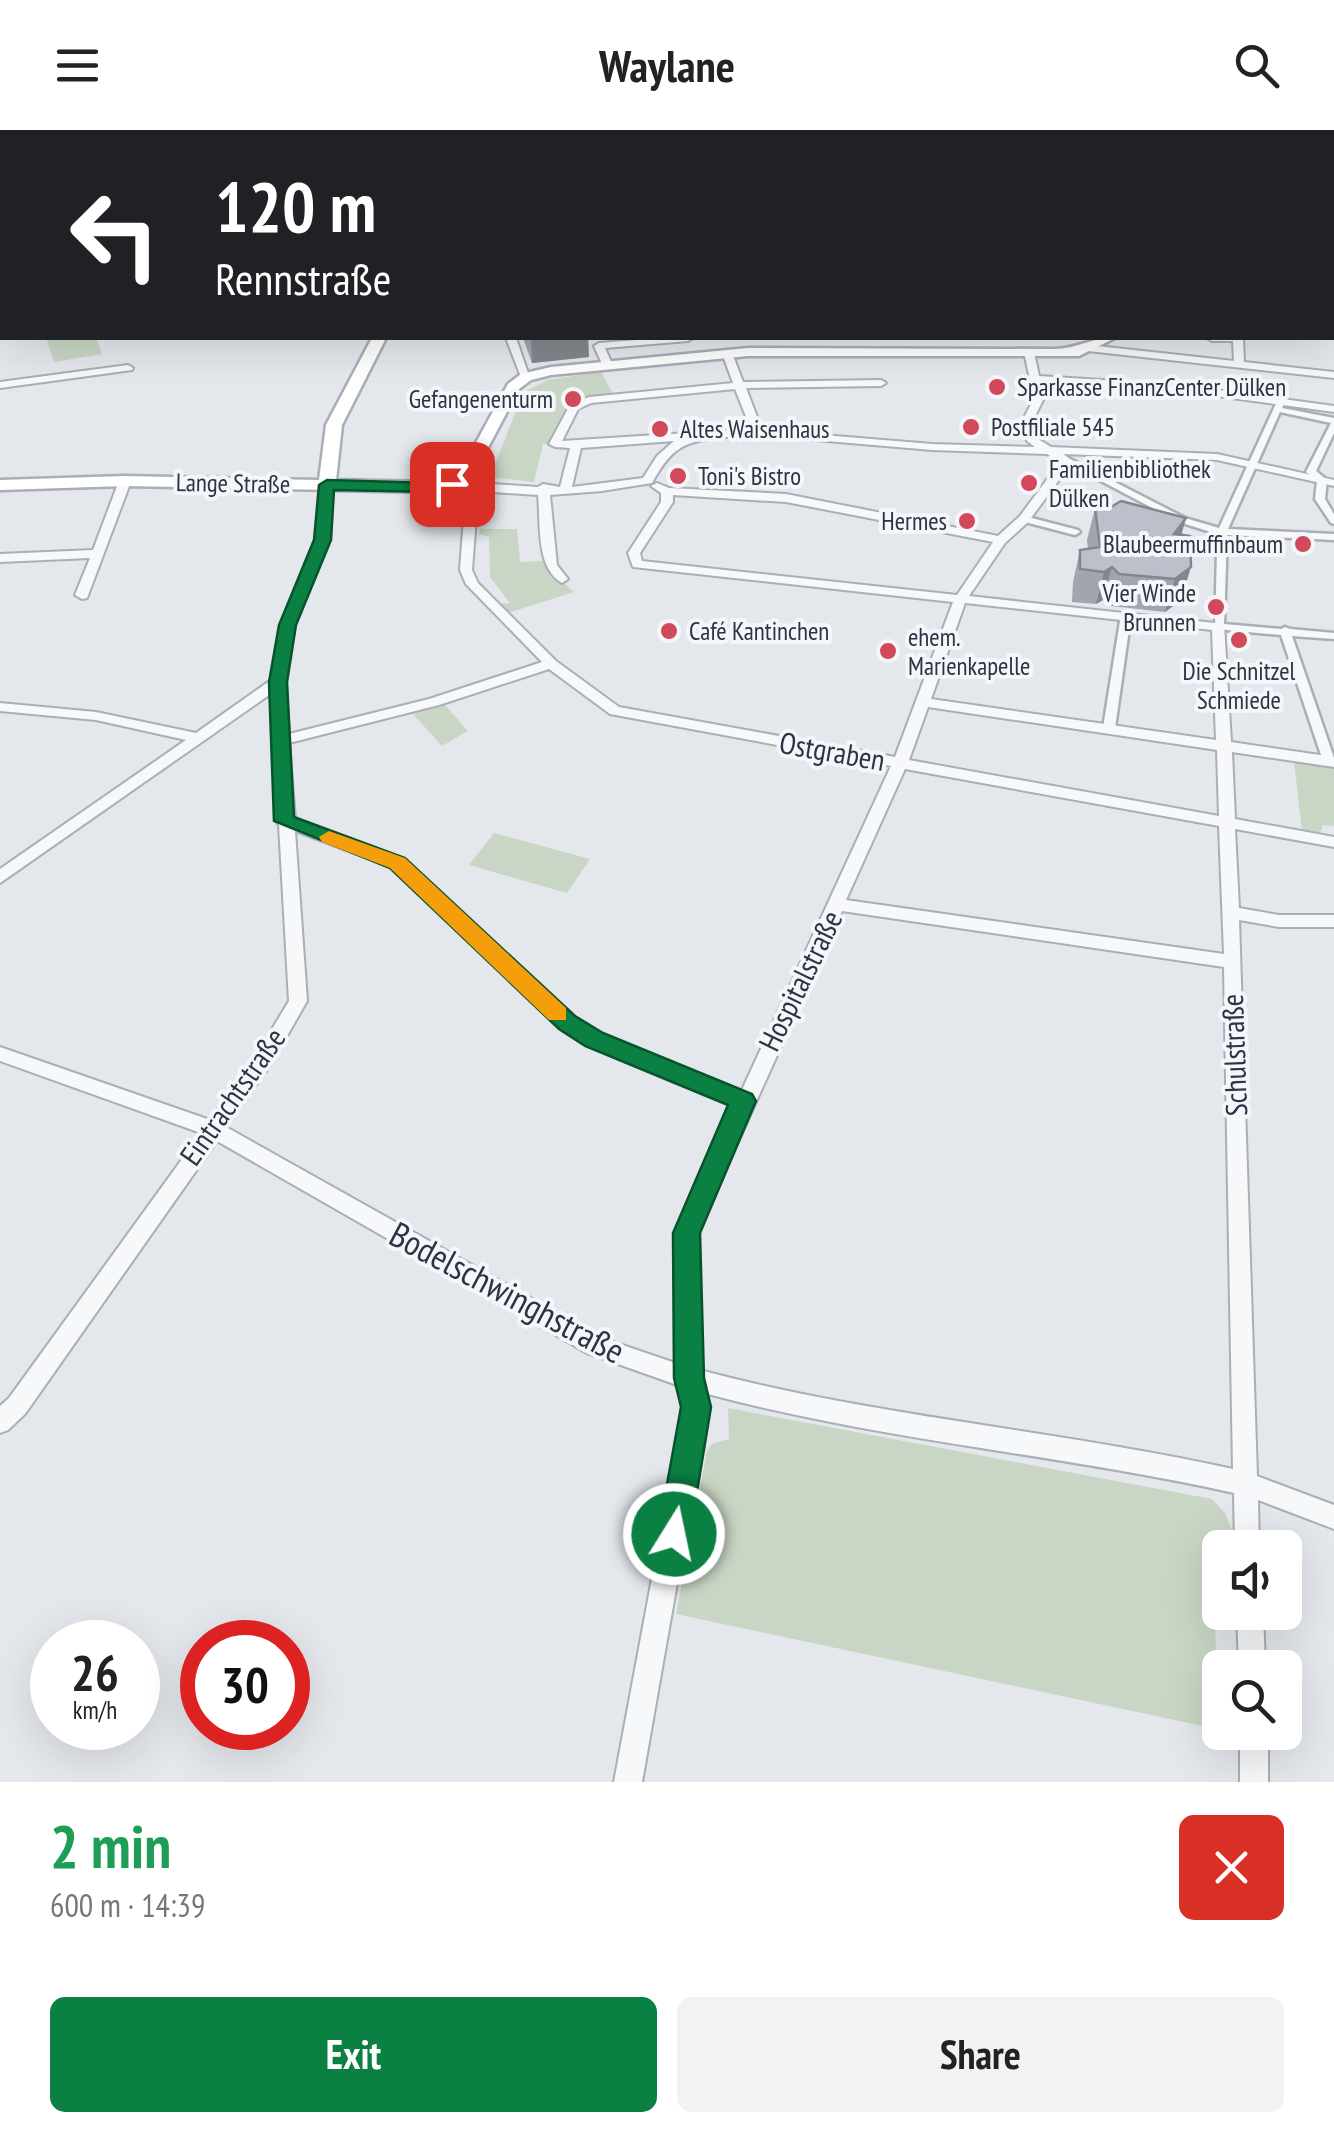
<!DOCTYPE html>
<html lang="en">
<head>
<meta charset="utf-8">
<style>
	body { margin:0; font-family:"PT Sans Narrow",sans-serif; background:#f2f2f2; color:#222; height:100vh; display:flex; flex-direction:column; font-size:38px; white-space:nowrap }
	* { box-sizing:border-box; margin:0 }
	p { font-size:32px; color:#767676 }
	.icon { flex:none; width:55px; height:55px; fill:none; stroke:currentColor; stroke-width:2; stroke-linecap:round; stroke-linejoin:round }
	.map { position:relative; height:1652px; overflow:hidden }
	.drawer { display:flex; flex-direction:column; background:#fff; flex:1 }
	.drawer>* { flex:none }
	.top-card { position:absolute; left:0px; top:0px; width:1335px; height:210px; box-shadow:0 10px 40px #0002; background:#202124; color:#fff; overflow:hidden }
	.controls { position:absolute; left:1202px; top:1400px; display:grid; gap:20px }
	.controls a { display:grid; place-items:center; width:100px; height:100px; border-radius:15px; background:#fff; box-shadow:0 10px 40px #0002; font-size:50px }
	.speed { position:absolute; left:30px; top:1490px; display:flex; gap:20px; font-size:50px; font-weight:700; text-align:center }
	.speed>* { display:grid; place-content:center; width:130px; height:130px; border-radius:50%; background:#fff; box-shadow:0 10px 40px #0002; line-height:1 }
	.speed small { font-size:25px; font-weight:400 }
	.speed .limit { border:15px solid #d22; background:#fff; color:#111 }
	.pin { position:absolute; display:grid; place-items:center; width:85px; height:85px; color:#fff; margin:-42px; border-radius:20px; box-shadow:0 5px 15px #0006 }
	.me { position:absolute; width:110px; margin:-55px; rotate:10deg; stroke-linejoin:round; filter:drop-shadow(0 0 8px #0008) }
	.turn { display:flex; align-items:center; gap:35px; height:210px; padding:0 50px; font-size:45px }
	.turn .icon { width:130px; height:130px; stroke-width:2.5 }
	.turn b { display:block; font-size:70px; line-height:85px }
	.round { display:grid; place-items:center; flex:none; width:105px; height:105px; border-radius:15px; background:#f2f2f2 }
	.summary { display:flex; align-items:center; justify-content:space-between; height:170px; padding:0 50px }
	h1 { font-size:60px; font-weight:800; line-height:75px; color:#1e9e55 }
	.action { display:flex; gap:20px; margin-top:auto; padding:20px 50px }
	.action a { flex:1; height:115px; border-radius:15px; background:#0b8043; color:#fff; font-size:40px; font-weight:800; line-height:115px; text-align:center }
	.action a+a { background:#f2f2f2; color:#222 }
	header { display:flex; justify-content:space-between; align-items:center; height:130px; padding:0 50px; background:#fff; font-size:45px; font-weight:800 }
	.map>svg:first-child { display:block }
</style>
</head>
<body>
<header><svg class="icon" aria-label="menu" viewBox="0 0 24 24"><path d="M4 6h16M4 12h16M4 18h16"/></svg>Waylane<svg class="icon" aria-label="search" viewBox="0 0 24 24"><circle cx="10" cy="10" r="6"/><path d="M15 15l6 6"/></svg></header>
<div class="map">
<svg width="1334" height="1652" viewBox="0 0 1334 1652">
	<rect width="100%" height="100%" fill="#e4e7ec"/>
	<g fill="#c9d6c5">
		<polygon points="46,208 96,208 102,224 54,232"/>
		<polygon points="601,242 614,266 572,273 553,314 543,314 534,352 490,347 523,263 547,250"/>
		<polygon points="480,399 517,399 520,432 547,431 548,438 574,462 505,484 496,474 510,473 490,447 489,407 479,404"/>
		<polygon points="445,575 468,601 442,616 413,584"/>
		<polygon points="1294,631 1334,637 1334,696 1323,695 1320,703 1302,701"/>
		<polygon points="494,703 590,729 567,763 469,735"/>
		<polygon points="728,1278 1212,1369 1225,1383 1235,1407 1214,1409 1217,1599 676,1484 707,1321 712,1314 729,1309"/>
	</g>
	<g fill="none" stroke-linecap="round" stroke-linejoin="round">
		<g stroke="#a9aeb7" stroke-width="5">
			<g id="pedestrian">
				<polygon points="1279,267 1286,269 1282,278 1334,288 1334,303 1316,341 1327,350 1325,369 1334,384 1334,394 1331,393 1315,369 1317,351 1306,342 1331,293 1280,282 1228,399 1334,404 1334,410 1227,405 1224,494 1281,499 1285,497 1290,499 1334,503 1334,509 1292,506 1334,628 1333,634 1329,635 1323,631 1281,505 1215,499 1217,421 1170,407 1175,404 1217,415 1217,404 1179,392 1063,331 1070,329 1185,388 1219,398"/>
				<polygon points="1024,386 1078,400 1080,402 1075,405 1021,391 1021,387"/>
				<polygon points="1126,482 1131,485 1115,598 1109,601 1103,598 1121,485"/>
			</g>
		</g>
		<g stroke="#a9aeb7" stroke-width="4">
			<g id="minor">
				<polygon points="286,0 294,0 294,2 287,2"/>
				<polygon points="697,0 705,0 706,2 699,2"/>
				<polygon points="913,0 1051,0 1054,2 911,2"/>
				<polygon points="1209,0 1219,0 1221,2 1212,2"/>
				<rect x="1332" y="29" width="2" height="4"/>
				<rect x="1332" y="72" width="2" height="4"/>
				<polygon points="506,208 516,208 530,249 521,247"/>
				<polygon points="661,208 693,208 688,211 605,218 612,234 607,237 602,234 594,216 599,213"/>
				<polygon points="1207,208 1243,208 1244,232 1334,242 1334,248 1088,221 1083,218 1088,215 1234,231 1233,211 1212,211"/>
				<path d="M1029,219l5,3 5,24 141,9 154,21v6l-154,-21 -139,-9 3,16 -12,24 6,17 13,8 166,7 117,26v6l-117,-26 -154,-6 10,7 -45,61 -23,21 -36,53 255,28 7,118 103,15v10l-102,-15 3,67 99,18v10l-99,-18 4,79 40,7h55v12h-55l-40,-7 18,556 77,29v24l-76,-29 1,48h-24l-1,-55c-176,-39 -356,-53 -530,-100l4,14 -66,375h-28l70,-375 -4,-21 -93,-33 -370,-212 -192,273 -17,16 -8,3v-27l9,-8 192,-265 -201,-72v-14l210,73 47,-66 32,-53 -10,-176 -3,-4 3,-4 -7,-124 -272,190v-14l186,-129 -90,-20 -96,-9v-8l96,9 100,21 75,-53 9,-55 36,-85 5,-55 6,-3 6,3 -5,55 -34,85 -9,57 4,52 140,-35 113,-37 -76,-78 -6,-14 6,-81 -18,-4v-4l90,6 5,-3 17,3 10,-39 -15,-1 -6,-3 21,-39 19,-8 144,-14 -11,-30 5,-3 5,3 11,29 138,-2 5,3 -5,3 -135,2 16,42 170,14 103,3 -8,-6 -5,-19 12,-24 -10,-46zM735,259l16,40 -189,12 16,-32 13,-6zM720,307h60l152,13 115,4 13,8 -40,54 -22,20 -212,-42 -117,-6 -12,-5 -6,3 10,7v9l-33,51 5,14 320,35 -58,155 -276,-50 -63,-46 -78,-78 -6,-13 6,-79 60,4c3,28 -3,72 24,88l6,-4 -11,-14 -7,-70 52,-4 50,-8c19,-34 30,-41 68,-46zM674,311l-17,15 -14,22 -71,9 9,-39zM673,365l113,7 207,40 -36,53 -315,-34 -2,-8 33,-51zM965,473l247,27 4,110 -285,-41zM549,539l61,45 281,52 -150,326 -140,-57 -28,-17 -170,-159 -108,-40 -6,-76 150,-38zM928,577l289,43 2,66 -310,-56zM905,639l314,57 5,128 -378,-54zM295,701l96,36 170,161 26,17 148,61 -58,127 1,131 -76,-26 -376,-211 45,-63 36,-63zM842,781l382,56 9,502c-176,-39 -358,-52 -533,-99l-3,-137z"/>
				<polygon points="128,235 133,238 132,240 0,258 0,252"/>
				<polygon points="125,348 131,351 87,468 82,469 75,465 90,428 0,432 0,424 93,420 119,351"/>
				<polygon points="1237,1482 1263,1482 1265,1538 1239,1538"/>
				<rect x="1240" y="1602" width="28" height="50"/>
			</g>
		</g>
		<g stroke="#a9aeb7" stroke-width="5">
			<g id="secondary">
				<polygon points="360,0 370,0 371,2 361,2"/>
				<polygon points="1118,0 1128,0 1129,2 1119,2"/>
				<rect x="1332" y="93" width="2" height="8"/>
				<path d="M372,208h14l-44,87 -6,55 95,2 29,-10 48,-88 13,-10 30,-7 197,-19 308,1c21,-1 38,-12 59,-11l-36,18h-331l-197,19 -20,5 -12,9 -47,89 -39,14 -308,-6 -125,4v-10l125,-4 194,4 7,-55z"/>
			</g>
		</g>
		<use href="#pedestrian" fill="#f7f8fa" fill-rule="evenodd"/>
		<use href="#minor" fill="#f7f8fa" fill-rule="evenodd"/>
		<use href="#secondary" fill="#fff" fill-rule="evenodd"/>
	</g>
	<g fill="#a1a5ae">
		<polygon points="523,208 588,208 589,227 532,233"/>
		<polygon points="1095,378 1186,388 1181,405 1181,470 1165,482 1111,476 1103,470 1096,474 1072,472 1073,452 1080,420 1088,419 1087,410"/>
	</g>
	<g fill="#83868d">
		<polygon points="531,208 588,208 589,227 532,233"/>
		<polygon points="1186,388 1177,420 1174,404"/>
		<polygon points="1112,437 1103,470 1096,474 1104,442"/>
		<polygon points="1191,437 1181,470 1165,482 1175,449"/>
	</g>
	<polygon fill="#bbc0ca" stroke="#83868d" stroke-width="2.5" points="1121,371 1186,388 1174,404 1190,406 1191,437 1175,449 1119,444 1112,437 1104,442 1080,439 1080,420 1100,417 1095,378 1106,380"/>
	<polygon fill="#0b8043" stroke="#07532c" stroke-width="2.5" points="452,349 460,354 457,357 433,362 334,360 331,410 296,495 287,552 294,687 405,728 575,886 603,903 752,964 756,971 700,1103 704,1248 711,1277 690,1404 685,1416 674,1421 663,1416 658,1404 681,1277 674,1248 673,1103 728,975 585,916 559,899 390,738 274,691 269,552 279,495 314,410 319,355 327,350 433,353"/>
	<polygon fill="#f59e0b" points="329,701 405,728 566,878 566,890 549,890 390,738 322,712 319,707"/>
	<g fill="#d1495b" stroke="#f4f6f9" stroke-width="4">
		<circle cx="997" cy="257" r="10"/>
		<circle cx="573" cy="269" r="10"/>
		<circle cx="971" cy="297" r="10"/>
		<circle cx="660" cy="299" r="10"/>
		<circle cx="678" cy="346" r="10"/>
		<circle cx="1029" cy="353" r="10"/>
		<circle cx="967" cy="391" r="10"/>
		<circle cx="1303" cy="414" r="10"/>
		<circle cx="1216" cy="477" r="10"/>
		<circle cx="669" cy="501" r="10"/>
		<circle cx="1239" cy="510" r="10"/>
		<circle cx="888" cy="521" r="10"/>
	</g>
	<g text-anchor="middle" stroke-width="8" stroke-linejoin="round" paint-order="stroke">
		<g font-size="25" fill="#2b3445" stroke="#f4f6f9" text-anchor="start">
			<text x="1017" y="266">Sparkasse FinanzCenter Dülken</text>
			<text x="553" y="278" text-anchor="end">Gefangenenturm</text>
			<text x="991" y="306">Postfiliale 545</text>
			<text x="680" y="308">Altes Waisenhaus</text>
			<text x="1049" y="348">Familienbibliothek<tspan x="1049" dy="29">Dülken</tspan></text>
			<text x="698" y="355">Toni's Bistro</text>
			<text x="947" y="400" text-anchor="end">Hermes</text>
			<text x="1283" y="423" text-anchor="end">Blaubeermuffinbaum</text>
			<text x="1196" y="472" text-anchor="end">Vier Winde<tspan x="1196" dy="29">Brunnen</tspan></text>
			<text x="689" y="510">Café Kantinchen</text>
			<text x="908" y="516">ehem.<tspan x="908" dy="29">Marienkapelle</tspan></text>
			<text x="1239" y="550" text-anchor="middle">Die Schnitzel<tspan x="1239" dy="29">Schmiede</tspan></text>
		</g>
		<g font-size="25" fill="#2b3445" stroke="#f4f6f9">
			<text transform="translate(233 353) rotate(1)" y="9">Lange Straße</text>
		</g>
		<g font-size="30" fill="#2b3445" stroke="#f4f6f9">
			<text transform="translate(832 622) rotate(10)" y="10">Ostgraben</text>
			<text transform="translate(801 851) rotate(-64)" y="10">Hospitalstraße</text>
			<text transform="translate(1235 925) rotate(-92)" y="10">Schulstraße</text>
			<text transform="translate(233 967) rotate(-55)" y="10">Eintrachtstraße</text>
		</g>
		<g font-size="35" fill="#2b3445" stroke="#f4f6f9">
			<text transform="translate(507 1163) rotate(28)" y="12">Bodelschwinghstraße</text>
		</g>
	</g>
</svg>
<div class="controls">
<a><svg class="icon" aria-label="sound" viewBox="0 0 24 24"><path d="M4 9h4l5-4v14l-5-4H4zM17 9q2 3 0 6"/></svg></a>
<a><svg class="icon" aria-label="search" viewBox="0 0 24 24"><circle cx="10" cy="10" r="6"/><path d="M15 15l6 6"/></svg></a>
</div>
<div class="speed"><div>26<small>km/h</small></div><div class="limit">30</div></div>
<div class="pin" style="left:452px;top:354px;background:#d93025"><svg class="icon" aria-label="arrive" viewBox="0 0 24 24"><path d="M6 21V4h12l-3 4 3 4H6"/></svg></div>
<svg class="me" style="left:674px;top:1404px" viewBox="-20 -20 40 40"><circle r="17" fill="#0b8043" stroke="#fff" stroke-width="3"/><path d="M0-11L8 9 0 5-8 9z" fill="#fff"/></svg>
<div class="top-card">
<div class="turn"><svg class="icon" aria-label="left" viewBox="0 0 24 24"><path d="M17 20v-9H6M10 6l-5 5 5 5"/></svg><div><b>120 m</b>Rennstraße</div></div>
</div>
</div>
<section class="drawer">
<div class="summary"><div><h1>2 min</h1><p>600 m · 14:39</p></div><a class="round" style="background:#d93025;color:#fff"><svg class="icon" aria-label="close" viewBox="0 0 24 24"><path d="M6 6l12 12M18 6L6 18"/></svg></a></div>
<div class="action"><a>Exit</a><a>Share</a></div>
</section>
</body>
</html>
